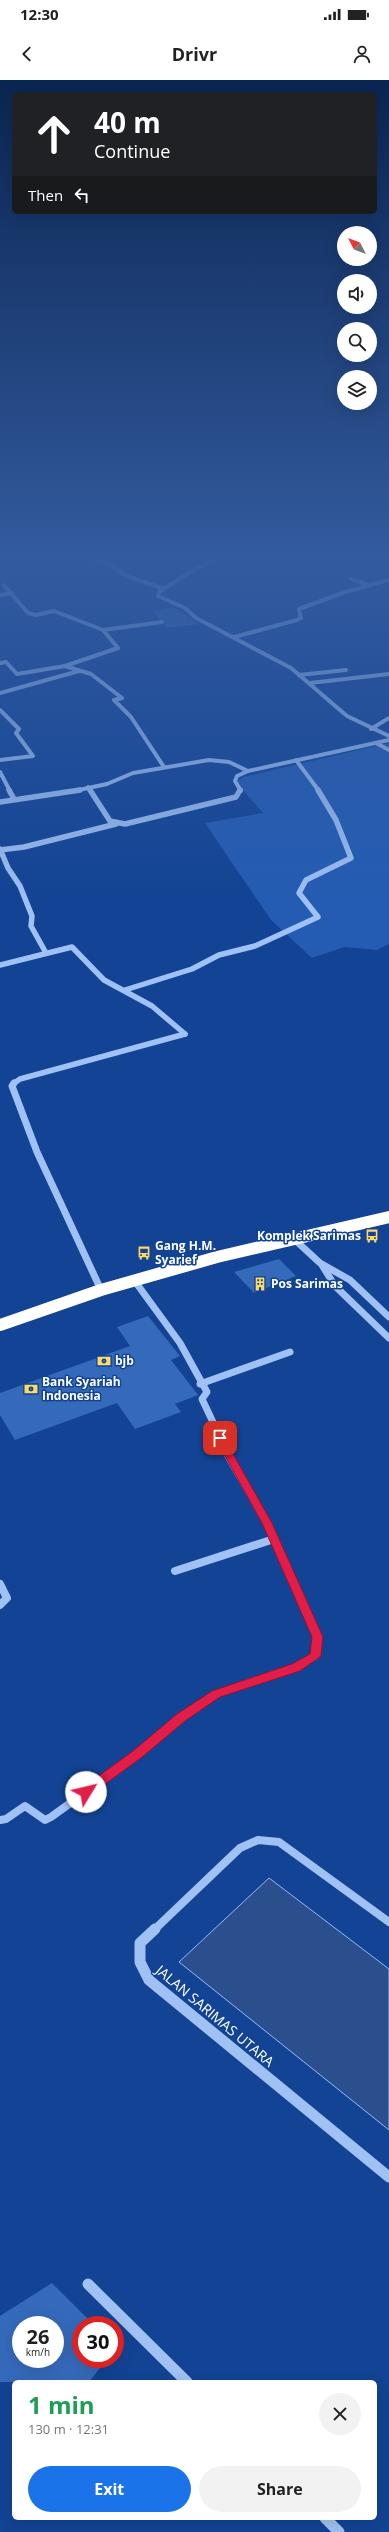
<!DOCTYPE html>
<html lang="en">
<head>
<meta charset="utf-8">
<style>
	body { margin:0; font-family:"Open Sans",sans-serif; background:#f2f2f2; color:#222; height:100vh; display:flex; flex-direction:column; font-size:15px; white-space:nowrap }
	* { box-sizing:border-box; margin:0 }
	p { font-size:13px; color:#767676 }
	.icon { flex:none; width:22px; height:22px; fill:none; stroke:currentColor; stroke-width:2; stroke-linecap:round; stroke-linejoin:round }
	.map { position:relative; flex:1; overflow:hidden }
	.drawer { position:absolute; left:12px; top:2300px; width:365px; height:140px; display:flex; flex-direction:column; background:#fff; border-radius:6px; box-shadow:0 4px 16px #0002 }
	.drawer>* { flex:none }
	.hud { position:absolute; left:12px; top:12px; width:365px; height:122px; border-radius:6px; box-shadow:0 4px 16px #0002; background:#202124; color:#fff; overflow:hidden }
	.needle { width:26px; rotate:312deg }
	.buttons { position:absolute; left:337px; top:146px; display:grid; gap:8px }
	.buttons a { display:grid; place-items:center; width:40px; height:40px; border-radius:50%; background:#fff; box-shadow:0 4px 16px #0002; font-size:20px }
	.speed { position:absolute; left:12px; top:2236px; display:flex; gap:8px; font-size:20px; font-weight:700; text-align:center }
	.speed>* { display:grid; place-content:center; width:52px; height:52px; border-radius:50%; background:#fff; box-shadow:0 4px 16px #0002; line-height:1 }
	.speed small { font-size:10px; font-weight:400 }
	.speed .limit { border:6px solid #d22; background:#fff; color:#111 }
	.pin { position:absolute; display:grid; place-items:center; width:34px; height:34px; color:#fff; margin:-17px; border-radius:8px; box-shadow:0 2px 6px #0006 }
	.me { position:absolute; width:44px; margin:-22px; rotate:54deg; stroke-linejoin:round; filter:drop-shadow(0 0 3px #0008) }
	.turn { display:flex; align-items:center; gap:14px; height:84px; padding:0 16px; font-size:18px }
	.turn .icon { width:52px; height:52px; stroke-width:2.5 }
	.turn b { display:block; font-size:28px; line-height:34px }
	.then { display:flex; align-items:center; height:38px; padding:0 16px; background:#0003; gap:8px; font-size:15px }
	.round { display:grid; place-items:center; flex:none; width:42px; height:42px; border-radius:21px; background:#f2f2f2 }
	.head { display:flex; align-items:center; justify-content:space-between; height:68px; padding:0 16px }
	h1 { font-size:24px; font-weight:700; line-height:30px; color:#1e9e55 }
	.action { display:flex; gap:8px; margin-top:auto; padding:8px 16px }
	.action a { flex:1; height:46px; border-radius:24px; background:#1a73e8; color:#fff; font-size:16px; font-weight:700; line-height:46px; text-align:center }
	.action a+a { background:#f2f2f2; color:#222 }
	.status { display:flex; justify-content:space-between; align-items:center; height:28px; padding:0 20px; background:#fff; direction:ltr }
	.status svg { height:11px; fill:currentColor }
	header { display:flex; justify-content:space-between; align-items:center; height:52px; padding:0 16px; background:#fff; font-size:18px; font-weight:700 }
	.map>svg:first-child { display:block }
</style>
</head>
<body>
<div class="status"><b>12:30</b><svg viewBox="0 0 49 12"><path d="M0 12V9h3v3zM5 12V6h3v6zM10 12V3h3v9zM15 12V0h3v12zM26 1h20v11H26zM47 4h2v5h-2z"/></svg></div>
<header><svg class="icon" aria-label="back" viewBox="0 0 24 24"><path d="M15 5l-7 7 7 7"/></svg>Drivr<svg class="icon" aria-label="person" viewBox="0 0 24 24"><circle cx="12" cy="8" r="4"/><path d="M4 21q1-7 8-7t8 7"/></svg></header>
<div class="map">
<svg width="389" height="2452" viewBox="0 0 389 2452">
	<rect width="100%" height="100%" fill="#124394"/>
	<polygon fill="#245cb3" points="389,663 389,864 377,870 345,867 312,878 271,840 205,743 263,733 236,702 243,697"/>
	<polygon fill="#2b4f8c" stroke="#92bbf6" points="269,1798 389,1889 389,2050 179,1882"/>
	<g fill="#356abb" fill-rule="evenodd">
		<polygon points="174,527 194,541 200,544 167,548 164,545 164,540 159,539 153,531"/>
		<polygon points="279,1179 296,1196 254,1213 234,1192"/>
		<polygon points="148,1236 180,1276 171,1280 198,1315 175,1324 181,1332 135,1349 117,1323 15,1360 0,1335 0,1313 130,1266 117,1247"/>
		<path d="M52,2203l42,42h-13v34h26l-18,23h-89v-66zM21,2245h34v34h-34z"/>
	</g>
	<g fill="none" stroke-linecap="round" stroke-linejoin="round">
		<polyline stroke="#365fa4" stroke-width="4" stroke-dasharray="4 2" stroke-linecap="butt" points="162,542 190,539"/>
		<g stroke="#a0c1f3" stroke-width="4">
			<polyline points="96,481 108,484 127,496 164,509"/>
			<polyline points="214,481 193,490 159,512 158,516 185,528 196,538 291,588 347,636 389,656"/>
			<polyline points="351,499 369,505"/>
			<polyline points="4,505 28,533 36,535 54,531 103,550 162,542"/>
			<polyline points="0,515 12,513"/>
			<polyline points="234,557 297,540 301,538 299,529 345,512 389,500"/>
			<polyline points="0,583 6,582 17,594 65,586 118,568 103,550"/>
			<polyline points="65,586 91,594 122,618 114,620 131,637 164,687"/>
			<polyline points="299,595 346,590"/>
			<polyline points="310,603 389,594"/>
			<polyline points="0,613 79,591"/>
			<polyline points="0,630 19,649 16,653 33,676 0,680"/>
			<polyline points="371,649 389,638"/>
			<polyline points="376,663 389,670"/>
			<polyline points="296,680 319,711"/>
			<polyline points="0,692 10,711"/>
			<polyline points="88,707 91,711"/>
			<polyline points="74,711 107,704 133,693 209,680 229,682 248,691"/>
			<polyline points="241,711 235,701 237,696 248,691 389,660"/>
		</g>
		<g stroke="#a0c1f3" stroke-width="5.5">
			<polyline points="9,710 14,719"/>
			<polyline points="90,710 110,741 125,744 236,717 240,710"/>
			<polyline points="0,722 80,710"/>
			<polyline points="0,769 8,788 20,806 32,836 31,846 46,873"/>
			<polyline points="0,770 24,767 116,744"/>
			<polyline points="0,885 72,867 104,900 152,926 185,954"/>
			<polyline points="125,910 192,889 219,875 255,866 318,837 299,813 306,800 351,778 336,740 318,710"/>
			<polyline points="13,1004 20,999 185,954"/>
		</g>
		<g stroke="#a0c1f3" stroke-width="7">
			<polyline points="14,1003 12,1006 37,1072 101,1210"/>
			<polyline points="294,1159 320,1183 350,1200 389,1237"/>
			<polyline points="322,1185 335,1206 389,1258"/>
			<polyline points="134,1200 180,1263 207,1312 202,1319 229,1376"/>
			<polyline points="200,1304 290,1272"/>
		</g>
		<g stroke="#a0c1f3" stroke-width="8">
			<polyline points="175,1491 274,1459"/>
			<polyline points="0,1504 7,1518 0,1525"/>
			<polyline points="0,1740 6,1739 25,1726 45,1740 51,1737 137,1675 181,1637 216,1614 296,1587 315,1576 317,1557 267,1443 228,1375"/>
			<polyline points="154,1850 240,1768 258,1760 279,1762 389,1842"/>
		</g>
		<g stroke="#a0c1f3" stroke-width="11">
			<polyline points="155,1849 140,1863 140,1882 149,1900 389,2097"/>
			<polyline points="88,2204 187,2302"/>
			<polyline points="325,2438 339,2452"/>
		</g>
		<polyline stroke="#fff" stroke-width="12" points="0,1245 101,1210 217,1177 389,1137"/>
	</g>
	<linearGradient id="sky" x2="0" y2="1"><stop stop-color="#0a2551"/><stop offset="0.58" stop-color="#335b9f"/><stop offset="1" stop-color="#335b9f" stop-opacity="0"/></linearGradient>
	<rect width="389" height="824" fill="url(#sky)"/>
	<polygon fill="#e11d48" stroke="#92132f" points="220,1355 223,1356 272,1443 323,1557 321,1576 300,1591 220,1617 185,1641 141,1678 90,1715 82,1715 82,1708 133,1671 177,1634 212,1611 292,1584 310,1574 312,1557 262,1443 215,1358"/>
	<defs>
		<g id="bus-bare" transform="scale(1.08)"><path d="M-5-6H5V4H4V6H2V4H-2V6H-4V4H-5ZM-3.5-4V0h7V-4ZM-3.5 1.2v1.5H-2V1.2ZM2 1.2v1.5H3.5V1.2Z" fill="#ffda62" stroke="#124394" stroke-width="2.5" paint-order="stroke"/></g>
		<g id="building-bare" transform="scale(1.08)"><path d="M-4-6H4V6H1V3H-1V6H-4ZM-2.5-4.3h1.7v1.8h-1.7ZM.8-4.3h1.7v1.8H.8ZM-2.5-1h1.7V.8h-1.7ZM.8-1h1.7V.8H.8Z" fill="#ffda62" stroke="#124394" stroke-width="2.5" paint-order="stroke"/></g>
		<g id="bank-bare" transform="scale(1.08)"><path d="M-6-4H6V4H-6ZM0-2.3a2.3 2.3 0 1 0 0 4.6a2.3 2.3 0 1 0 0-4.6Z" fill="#ffda62" stroke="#124394" stroke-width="2.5" paint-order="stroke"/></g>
	</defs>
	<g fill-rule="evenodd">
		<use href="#bus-bare" x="372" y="1156"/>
		<use href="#bus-bare" x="144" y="1173"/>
		<use href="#building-bare" x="260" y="1204"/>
		<use href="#bank-bare" x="104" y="1281"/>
		<use href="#bank-bare" x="31" y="1309"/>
	</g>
	<g text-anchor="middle" stroke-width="3" stroke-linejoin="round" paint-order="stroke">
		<g font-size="12" font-weight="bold" fill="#fff" stroke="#124394" text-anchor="start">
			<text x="361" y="1160" text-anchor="end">Komplek Sarimas</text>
			<text x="155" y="1170">Gang H.M.<tspan x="155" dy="14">Syarief</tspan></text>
			<text x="271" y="1208">Pos Sarimas</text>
			<text x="115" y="1285">bjb</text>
			<text x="42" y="1306">Bank Syariah<tspan x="42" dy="14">Indonesia</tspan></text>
		</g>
		<g font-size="14" fill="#fff" stroke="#124394">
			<text transform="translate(215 1936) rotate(40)" y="5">JALAN SARIMAS UTARA</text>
		</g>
	</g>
</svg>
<div class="buttons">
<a><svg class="needle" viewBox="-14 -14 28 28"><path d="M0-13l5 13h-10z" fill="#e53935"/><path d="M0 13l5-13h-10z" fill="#767676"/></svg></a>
<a><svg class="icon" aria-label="sound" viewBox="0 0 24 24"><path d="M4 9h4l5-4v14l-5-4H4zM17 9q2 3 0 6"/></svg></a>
<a><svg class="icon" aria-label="search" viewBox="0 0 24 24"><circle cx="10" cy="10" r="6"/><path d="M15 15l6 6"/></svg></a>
<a><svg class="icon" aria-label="layers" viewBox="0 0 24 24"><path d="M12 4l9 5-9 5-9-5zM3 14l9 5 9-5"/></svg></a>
</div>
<div class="speed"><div>26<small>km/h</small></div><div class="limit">30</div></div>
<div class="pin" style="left:220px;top:1358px;background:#d93025"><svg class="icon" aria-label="arrive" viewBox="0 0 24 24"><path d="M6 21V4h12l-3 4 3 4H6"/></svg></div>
<svg class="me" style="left:86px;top:1712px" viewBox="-20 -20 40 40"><circle r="19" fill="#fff"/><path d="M0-13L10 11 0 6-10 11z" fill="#e11d48"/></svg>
<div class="hud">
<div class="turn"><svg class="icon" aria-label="ahead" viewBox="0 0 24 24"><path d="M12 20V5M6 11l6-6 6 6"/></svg><div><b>40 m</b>Continue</div></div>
<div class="then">Then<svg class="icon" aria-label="left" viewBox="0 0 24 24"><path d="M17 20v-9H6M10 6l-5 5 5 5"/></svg></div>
</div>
<section class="drawer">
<div class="head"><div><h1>1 min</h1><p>130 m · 12:31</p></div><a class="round"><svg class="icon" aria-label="close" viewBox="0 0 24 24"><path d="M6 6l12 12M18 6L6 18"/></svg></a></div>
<div class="action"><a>Exit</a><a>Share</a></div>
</section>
</div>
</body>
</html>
